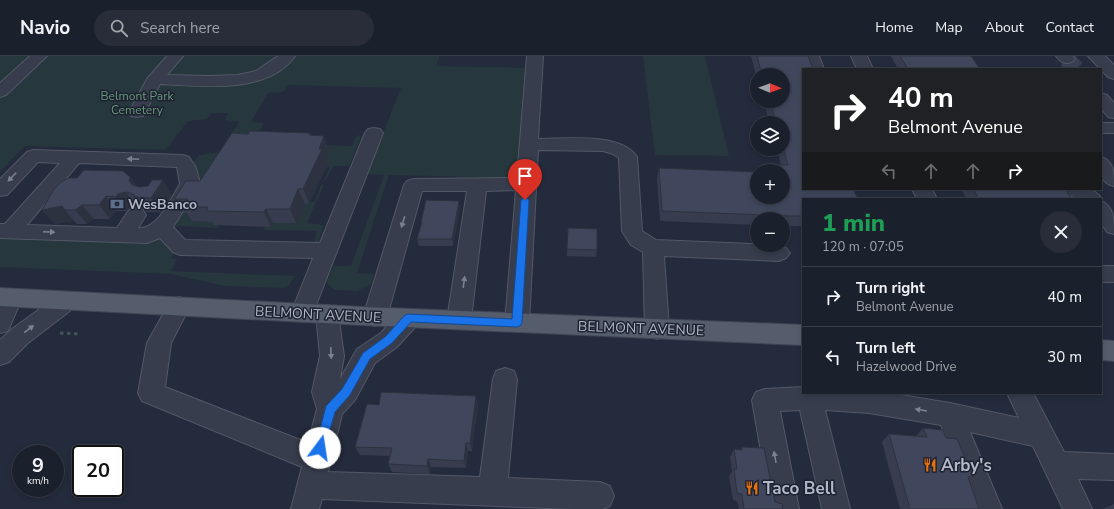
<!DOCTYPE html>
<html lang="en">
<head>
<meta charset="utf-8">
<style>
	body { margin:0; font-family:"Nunito Sans",sans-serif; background:#282d39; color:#f1f3f6; height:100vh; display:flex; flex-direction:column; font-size:15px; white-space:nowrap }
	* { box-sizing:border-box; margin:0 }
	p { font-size:13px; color:#a0a3aa }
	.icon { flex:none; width:22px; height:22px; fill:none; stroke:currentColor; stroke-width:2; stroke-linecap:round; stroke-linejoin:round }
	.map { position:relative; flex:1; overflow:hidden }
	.side { position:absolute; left:802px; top:142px; width:300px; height:196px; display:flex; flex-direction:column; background:#1b202d; border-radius:0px; box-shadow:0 2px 6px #0003,0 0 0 1px #393e49 }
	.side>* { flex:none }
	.top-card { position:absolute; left:802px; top:12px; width:300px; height:122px; border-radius:0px; box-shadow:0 2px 6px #0003,0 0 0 1px #393e49; background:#202124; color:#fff; overflow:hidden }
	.needle { width:26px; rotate:91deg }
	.controls { position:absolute; left:750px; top:12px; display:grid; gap:8px }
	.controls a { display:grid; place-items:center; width:40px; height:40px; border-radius:50%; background:#1b202d; box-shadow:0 2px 6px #0003,0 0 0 1px #393e49; font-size:20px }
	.speed { position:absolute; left:12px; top:389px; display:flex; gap:8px; font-size:20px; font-weight:700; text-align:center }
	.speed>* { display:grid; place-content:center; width:52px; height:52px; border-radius:50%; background:#1b202d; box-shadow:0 2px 6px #0003,0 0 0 1px #393e49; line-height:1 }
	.speed small { font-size:10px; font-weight:400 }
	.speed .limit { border:2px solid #111; border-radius:6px; background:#fff; color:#111 }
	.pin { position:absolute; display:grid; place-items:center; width:34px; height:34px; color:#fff; margin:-41px -17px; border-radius:50% 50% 50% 0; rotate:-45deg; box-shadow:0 0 4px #0007 }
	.pin .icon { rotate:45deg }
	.me { position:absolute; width:44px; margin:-22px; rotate:14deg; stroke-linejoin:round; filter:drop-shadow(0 0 3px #0008) }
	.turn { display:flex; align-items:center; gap:14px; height:84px; padding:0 20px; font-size:18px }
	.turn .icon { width:52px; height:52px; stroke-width:2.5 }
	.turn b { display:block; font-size:28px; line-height:34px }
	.lanes { display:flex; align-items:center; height:38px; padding:0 20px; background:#0003; justify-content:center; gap:20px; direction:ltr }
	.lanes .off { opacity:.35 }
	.round { display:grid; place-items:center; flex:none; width:42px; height:42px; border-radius:21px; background:#282d39 }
	.overview { display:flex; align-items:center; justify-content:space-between; height:68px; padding:0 20px }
	h1 { font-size:24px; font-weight:800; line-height:30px; color:#1e9e55 }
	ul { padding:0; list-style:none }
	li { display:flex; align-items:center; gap:12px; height:60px; padding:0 20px; border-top:1px solid #393e49 }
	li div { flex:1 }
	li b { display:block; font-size:15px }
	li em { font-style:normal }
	header { display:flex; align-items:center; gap:24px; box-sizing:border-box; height:56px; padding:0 20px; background:#1b202d; border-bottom:1px solid #393e49 }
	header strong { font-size:19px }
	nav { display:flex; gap:22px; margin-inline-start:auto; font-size:14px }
	.search { width:280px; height:36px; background:#282d39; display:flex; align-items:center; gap:10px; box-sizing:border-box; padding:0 14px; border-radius:22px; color:#a0a3aa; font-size:15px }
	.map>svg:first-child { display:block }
</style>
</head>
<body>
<header>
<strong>Navio</strong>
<div class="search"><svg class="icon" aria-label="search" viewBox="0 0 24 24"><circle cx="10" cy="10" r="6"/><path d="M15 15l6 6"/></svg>Search here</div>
<nav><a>Home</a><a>Map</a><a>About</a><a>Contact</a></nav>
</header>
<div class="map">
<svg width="1114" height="453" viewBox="0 0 1114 453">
	<rect width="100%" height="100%" fill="#242b3c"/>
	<g fill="#26373d">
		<polygon points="0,0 440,0 436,10 534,12 520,122 389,119 357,217 374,218 371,228 357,235 335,234 328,228 327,224 334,210 351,210 384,119 367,118 401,32 288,29 283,36 268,37 251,66 264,67 253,87 352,90 356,81 359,79 361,80 360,84 350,108 349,110 333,110 326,124 324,124 330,111 326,111 324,107 329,94 192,165 216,166 219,169 218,172 177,170 177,166 193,107 199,99 220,96 239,66 225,64 228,57 212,57 206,63 188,65 166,94 25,90 0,116"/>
		<polygon points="643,0 705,0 729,100 655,99"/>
		<polygon points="321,129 324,129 307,167 324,169 318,186 314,186 317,175 264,174 265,171 271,171 273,167 296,167 305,148 315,145"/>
		<polygon points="160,181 162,186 174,196 171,202 177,203 171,215 295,220 289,229 283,232 225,230 171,218 0,211 0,182 141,186"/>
	</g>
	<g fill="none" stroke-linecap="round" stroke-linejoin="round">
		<polyline stroke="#394051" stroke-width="17" stroke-dasharray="17 8" stroke-linecap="butt" points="1067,3 1076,13"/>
		<g stroke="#535867" stroke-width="2">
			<g id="minor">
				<polygon points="30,0 47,0 6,39 0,41 0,27"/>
				<path d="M167,0h16l-16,19 42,1 29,-1 18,-4 22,-15h17c-27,39 -94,30 -135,28l-17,32 -6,1 -6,-1 -2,-4 18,-33z"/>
				<path d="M527,0h16l-5,83c27,0 83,-7 99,18l5,74 14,9 123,5 7,3 4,5 -4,5 -7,3 -115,-5 5,73 -4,7 -8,3 -8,-3 -4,-7 -2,-77 -12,-7 -9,-14 -3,-73 -6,-4 -10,-3 -65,-1 -9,173 -4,7 -8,2 -8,-2 -4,-7 11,-133 -30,1 -15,129 -4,7 -8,2 -8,-2 -4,-7 20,-129h-45l-35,126 -4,7 -8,2 -8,-2 -4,-7 41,-132 3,-4 7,-2 103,-1z"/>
				<polygon points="803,0 819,0 824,13 808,13"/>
				<polygon points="851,0 867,0 873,13 857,13"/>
				<path d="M1056,0h17l2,3 -3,3c-7,2 -11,1 -16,-6z"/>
				<polygon points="1088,0 1105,0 1114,9 1114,23 1108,21"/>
				<polygon points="1101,37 1107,39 1114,47 1114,62 1108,61 1101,52"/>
				<rect x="1101" y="67" width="13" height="10"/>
				<path d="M374,72l6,1 3,4 -70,180 -3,6 -8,3 -8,-3 -3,-6 22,-55 -133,-3 -7,-3 -13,-14 -13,5 -147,-5v-14h5l55,-61 -22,-1 -31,33 -7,1v-17l27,-27 6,-2 150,5 6,2 7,11 4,16 -27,43 12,13 135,3 45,-110 3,-4zM79,107l98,4 3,17c-10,15 -21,45 -42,44l8,-13 -3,-5 -7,-2 -7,2 -12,18 -90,-3z"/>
				<path d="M1101,101c13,4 13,16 13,29 -16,-4 -13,-15 -13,-29z"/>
				<polygon points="912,133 932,133 937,143 917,143"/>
				<path d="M1064,133c15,0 29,-4 38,10 -10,0 -30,3 -38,-10z"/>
				<path d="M1101,145c13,5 13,19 13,33l-7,-2 -6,-9z"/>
				<rect x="1101" y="210" width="13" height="16"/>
				<polygon points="11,233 19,236 22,242 8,275 0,277 0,242 3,236"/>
				<polygon points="67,236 75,239 78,245 75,251 28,287 9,306 0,309 0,284 12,273 59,239"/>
				<polygon points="179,241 187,244 190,250 171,287 165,331 308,387 317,353 312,336 320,300 316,258 319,252 327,249 335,252 338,258 344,300 340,323 357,293 381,277 401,255 409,253 417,255 421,262 417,269 397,291 375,307 355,344 342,358 328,416 480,421 493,323 496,315 505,312 514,315 517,323 508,422 600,426 610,430 614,440 610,450 603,453 571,453 322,443 319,453 291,453 302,411 142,345 138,337 147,287 171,244"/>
				<polygon points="803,331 803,337 889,337 950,347 1019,362 1007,337 1033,337 1064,396 1114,398 1114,424 1078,423 1092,453 1063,453 1033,390 970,376 1002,453 974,453 941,369 869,357 825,354 850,453 822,453 800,354 780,355 799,453 771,453 752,344 756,336 765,333"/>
			</g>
		</g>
		<g stroke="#414655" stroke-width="2">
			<g id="major">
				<polygon points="0,232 363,251 803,269 803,289 363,269 0,250"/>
				<polygon points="1101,284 1114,285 1114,305 1101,304"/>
			</g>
		</g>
		<polyline stroke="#43545a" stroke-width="3" stroke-dasharray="3.5 3.5" stroke-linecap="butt" points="60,277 80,278"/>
		<use href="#minor" fill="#373d4c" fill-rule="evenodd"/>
		<use href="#major" fill="#555c6c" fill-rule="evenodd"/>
	</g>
	<g fill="#373d4f">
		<polygon points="751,0 808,0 803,143 803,170 783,170 783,163 757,163 757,169 660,165 657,123 659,112 757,141 783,115 774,115 776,109 781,109 777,93 783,93 783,67 770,67 763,45 783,45 783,19 757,19 757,22"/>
		<polygon points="891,0 971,0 980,13 898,13"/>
		<polygon points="310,77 311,79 329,94 326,102 328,108 309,147 305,148 296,167 273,167 271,171 214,169 212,166 192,165 187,157 184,157 174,143 200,125 248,78"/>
		<polygon points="130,121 136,130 140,131 148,130 172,139 161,156 146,156 143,153 136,151 129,153 126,155 116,155 110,163 94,163 87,168 77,168 74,165 55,168 42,154"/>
		<polygon points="961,133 1065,133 1072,143 967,143"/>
		<polygon points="460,152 453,190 419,190 417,183 421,168 421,166"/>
		<polygon points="567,193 597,194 596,201 567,200"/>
		<polygon points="478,348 472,395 468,395 466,412 431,411 430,418 392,416 388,408 390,400 360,399 355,391 379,349"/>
		<polygon points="923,372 946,382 973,421 969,424 979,453 900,453 882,386 889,378 916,380"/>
		<polygon points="742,391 775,446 783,453 739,453 737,445 733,444 729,420 732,416 730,401 734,393 741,394"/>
		<polygon points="1114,448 1114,453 1103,453"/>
	</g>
	<g fill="#2d3240">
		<polygon points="324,80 329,94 326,102 328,108 309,147 303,133"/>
		<polygon points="130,121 140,136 139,139 142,144 129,124"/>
		<polygon points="163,124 172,139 161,156 151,142"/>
		<polygon points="298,133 305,148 296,167 290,153"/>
		<polygon points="126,136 136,151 129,153 126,155 116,141 118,138"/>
		<polygon points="106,140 116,155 110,163 99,149"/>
		<polygon points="459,145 460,152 453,190 452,183"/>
		<polygon points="82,149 94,163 87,168 75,154"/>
		<polygon points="62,150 74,165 55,168 42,154"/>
		<polygon points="266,153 273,167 271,171 264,156"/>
		<polygon points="476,340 478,348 472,395 470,387"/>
		<polygon points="466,387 468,395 466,412 464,405"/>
		<polygon points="428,403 431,411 430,418 427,410"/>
	</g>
	<g fill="#40475c" stroke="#2d3240">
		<polygon points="757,0 808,0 813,13 803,13 803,133 853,133 858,143 803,143 803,160 791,160 662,155 659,112 757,116 757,141 783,141 783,115 778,115 776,109 788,109 783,91 783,67 776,67 770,45 783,45 783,19 762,19"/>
		<polygon points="900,0 971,0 980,13 908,13"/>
		<polygon points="250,75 310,77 309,79 324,80 319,93 322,93 303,133 298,133 290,153 266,153 264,156 206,155 208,151 183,151 188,143 174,143 186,125 200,125 232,77 248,78"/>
		<polygon points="84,114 123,115 130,121 129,124 132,129 140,131 148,130 152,124 163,124 151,142 136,141 133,138 126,136 118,138 116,141 106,140 99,149 82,149 75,154 65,154 62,150 42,154 54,133 61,126 69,122 77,122"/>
		<polygon points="973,133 1065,133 1072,143 979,143"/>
		<polygon points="426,144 459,145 452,183 417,183 422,166 421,166"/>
		<polygon points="568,172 597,173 597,194 567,193"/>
		<polygon points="381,336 476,340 470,387 466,387 464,405 428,403 427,410 388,408 392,392 355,391 367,348 379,349"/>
		<polygon points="923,372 943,374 946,382 957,383 973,421 968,421 979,453 910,453 889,378 927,381"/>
		<polygon points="742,391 764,392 775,446 782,448 783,453 744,453 742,438 737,437 734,413 737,413 734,393 742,394"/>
	</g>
	<defs><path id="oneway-solid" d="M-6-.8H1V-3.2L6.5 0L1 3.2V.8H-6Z"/></defs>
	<g fill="#7b8190">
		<use href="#oneway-solid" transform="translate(133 103) rotate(-178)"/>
		<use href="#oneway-solid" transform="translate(12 121) rotate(134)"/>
		<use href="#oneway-solid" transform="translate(403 166) rotate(107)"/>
		<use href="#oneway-solid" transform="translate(49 176) rotate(2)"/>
		<use href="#oneway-solid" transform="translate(464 226) rotate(-82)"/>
		<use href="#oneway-solid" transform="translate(29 273) rotate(-37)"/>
		<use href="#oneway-solid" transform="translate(331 297) rotate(88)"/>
		<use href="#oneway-solid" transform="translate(921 354) rotate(-170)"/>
		<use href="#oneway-solid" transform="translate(775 401) rotate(-100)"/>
	</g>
	<polygon fill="#1a73e8" stroke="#114b97" points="525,141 529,144 522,267 520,270 517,271 411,266 392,287 370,303 350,339 335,356 324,395 320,397 316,395 315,392 326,350 342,333 363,297 385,281 405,259 409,258 512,263 521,144"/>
	<defs>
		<g id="bank-bare" transform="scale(1.08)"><path d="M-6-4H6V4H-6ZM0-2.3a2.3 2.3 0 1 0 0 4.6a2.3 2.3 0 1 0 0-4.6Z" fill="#5c6f8a" stroke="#1d2231" stroke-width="2.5" paint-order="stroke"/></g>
		<g id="restaurant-bare" transform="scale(1.08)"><path d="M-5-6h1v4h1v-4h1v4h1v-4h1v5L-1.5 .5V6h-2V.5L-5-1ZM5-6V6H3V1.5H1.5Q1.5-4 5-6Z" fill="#e8710a" stroke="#1d2231" stroke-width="2.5" paint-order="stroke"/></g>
	</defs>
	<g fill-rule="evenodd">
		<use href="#bank-bare" x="117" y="148"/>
		<use href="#restaurant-bare" x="930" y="409"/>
		<use href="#restaurant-bare" x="752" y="432"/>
	</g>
	<g text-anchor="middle" stroke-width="3" stroke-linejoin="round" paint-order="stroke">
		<g font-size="12" fill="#6a987b" stroke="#1d2231">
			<text x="137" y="44">Belmont Park<tspan x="137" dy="14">Cemetery</tspan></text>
		</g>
		<g font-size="14" font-weight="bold" fill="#b3b8c8" stroke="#1d2231" text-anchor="start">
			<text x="128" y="153">WesBanco</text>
		</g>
		<g font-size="14" fill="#b3b8c8" stroke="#1d2231">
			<text transform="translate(318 258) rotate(3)" y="5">BELMONT AVENUE</text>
			<text transform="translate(641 272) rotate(2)" y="5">BELMONT AVENUE</text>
		</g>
		<g font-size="17" font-weight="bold" fill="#b3b8c8" stroke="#1d2231" text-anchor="start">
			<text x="941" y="415">Arby's</text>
			<text x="763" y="438">Taco Bell</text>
		</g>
	</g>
</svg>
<div class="controls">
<a><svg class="needle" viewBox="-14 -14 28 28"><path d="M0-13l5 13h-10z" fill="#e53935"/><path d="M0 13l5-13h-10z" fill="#a0a3aa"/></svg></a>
<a><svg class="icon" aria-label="layers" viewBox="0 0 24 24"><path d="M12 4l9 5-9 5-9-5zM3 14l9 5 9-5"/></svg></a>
<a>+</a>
<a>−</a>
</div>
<div class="speed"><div>9<small>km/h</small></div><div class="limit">20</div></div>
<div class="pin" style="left:525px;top:144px;background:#d93025"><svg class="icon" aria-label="arrive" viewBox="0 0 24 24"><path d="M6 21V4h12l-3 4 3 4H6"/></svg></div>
<svg class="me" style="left:320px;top:392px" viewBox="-20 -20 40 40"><circle r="19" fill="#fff"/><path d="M0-13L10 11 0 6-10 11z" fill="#1a73e8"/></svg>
<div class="top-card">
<div class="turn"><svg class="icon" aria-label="right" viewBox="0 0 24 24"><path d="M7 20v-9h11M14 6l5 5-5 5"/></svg><div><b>40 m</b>Belmont Avenue</div></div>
<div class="lanes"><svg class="icon off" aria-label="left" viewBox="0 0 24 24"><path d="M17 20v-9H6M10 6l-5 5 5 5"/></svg><svg class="icon off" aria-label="ahead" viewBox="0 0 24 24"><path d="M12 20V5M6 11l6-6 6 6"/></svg><svg class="icon off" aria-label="ahead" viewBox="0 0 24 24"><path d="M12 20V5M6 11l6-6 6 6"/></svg><svg class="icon" aria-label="right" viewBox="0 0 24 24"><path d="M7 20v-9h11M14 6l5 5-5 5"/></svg></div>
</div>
<section class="side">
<div class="overview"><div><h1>1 min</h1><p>120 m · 07:05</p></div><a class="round"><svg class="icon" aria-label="close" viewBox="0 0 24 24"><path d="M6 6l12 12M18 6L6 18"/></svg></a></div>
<ul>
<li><svg class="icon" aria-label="right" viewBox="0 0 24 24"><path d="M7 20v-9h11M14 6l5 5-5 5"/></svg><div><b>Turn right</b><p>Belmont Avenue</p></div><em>40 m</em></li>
<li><svg class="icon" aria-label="left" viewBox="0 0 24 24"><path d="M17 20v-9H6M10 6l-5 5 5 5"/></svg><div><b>Turn left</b><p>Hazelwood Drive</p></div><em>30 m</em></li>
</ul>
</section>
</div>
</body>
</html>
